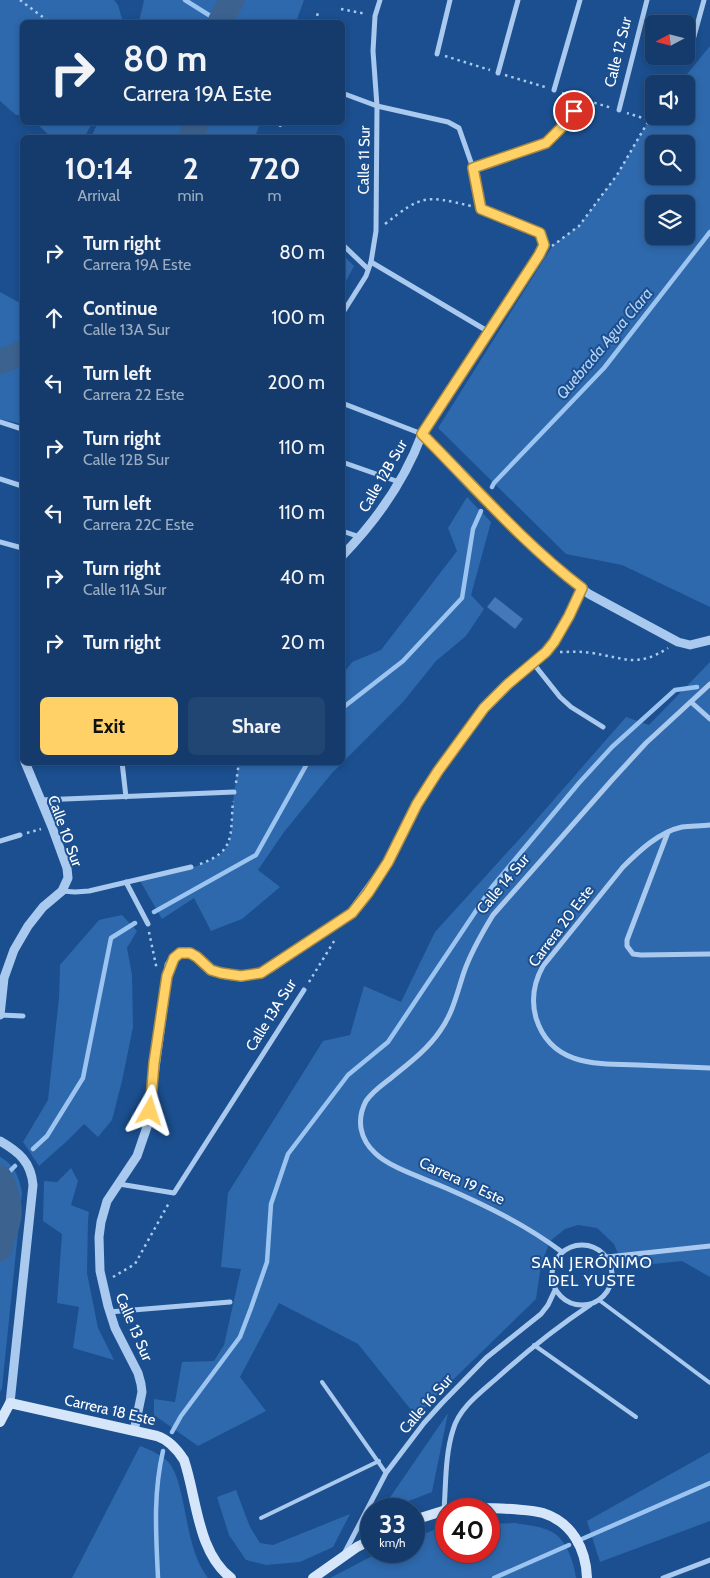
<!DOCTYPE html>
<html lang="en">
<head>
<meta charset="utf-8">
<style>
	body { margin:0; font-family:Cabin,sans-serif; background:#214673; color:#f1f3f6; height:100vh; display:flex; flex-direction:column; font-size:19px; white-space:nowrap }
	* { box-sizing:border-box; margin:0 }
	p { font-size:16px; color:#9dadc1 }
	.icon { flex:none; width:28px; height:28px; fill:none; stroke:currentColor; stroke-width:2; stroke-linecap:round; stroke-linejoin:round }
	.map { position:relative; flex:1; overflow:hidden }
	.sheet { position:absolute; left:20px; top:135px; width:325px; height:630px; display:flex; flex-direction:column; background:#143b6b; border-radius:8px; box-shadow:0 2px 8px #0003,0 0 0 1px #33557e }
	.sheet>* { flex:none }
	.top-card { position:absolute; left:20px; top:20px; width:325px; height:105px; border-radius:8px; box-shadow:0 2px 8px #0003,0 0 0 1px #33557e; background:#143b6b; color:#f1f3f6; overflow:hidden }
	.needle { width:32px; rotate:263deg }
	.fabs { position:absolute; left:645px; top:15px; display:grid; gap:10px }
	.fabs a { display:grid; place-items:center; width:50px; height:50px; border-radius:8px; background:#143b6b; box-shadow:0 2px 8px #0003,0 0 0 1px #33557e; font-size:25px }
	.speed { position:absolute; left:360px; top:1498px; display:flex; gap:10px; font-size:25px; font-weight:700; text-align:center }
	.speed>* { display:grid; place-content:center; width:65px; height:65px; border-radius:50%; background:#143b6b; box-shadow:0 2px 8px #0003,0 0 0 1px #33557e; line-height:1 }
	.speed small { font-size:12px; font-weight:400 }
	.speed .limit { border:8px solid #d22; background:#fff; color:#111 }
	.pin { position:absolute; display:grid; place-items:center; width:42px; height:42px; color:#fff; margin:-21px; border:2px solid #fff; border-radius:50%; box-shadow:0 1px 5px #0007 }
	.me { position:absolute; width:55px; margin:-28px; rotate:6deg; stroke-linejoin:round; filter:drop-shadow(0 0 4px #0008) }
	.turn { display:flex; align-items:center; gap:18px; height:105px; padding:0 20px; font-size:22px }
	.turn .icon { width:65px; height:65px; stroke-width:2.5 }
	.turn b { display:block; font-size:35px; line-height:42px }
	.eta { display:flex; justify-content:space-evenly; align-items:center; height:85px; text-align:center }
	.eta b { font-size:30px; font-weight:800; line-height:35px }
	.primary-button { display:flex; gap:10px; margin-top:auto; padding:10px 20px }
	.primary-button a { flex:1; height:58px; border-radius:8px; background:#ffd166; color:#111; font-size:20px; font-weight:800; line-height:58px; text-align:center }
	.primary-button a+a { background:#214673; color:#f1f3f6 }
	ul { padding:0; list-style:none }
	li { display:flex; align-items:center; gap:15px; height:65px; padding:0 20px }
	li div { flex:1 }
	li b { display:block; font-size:19px }
	li em { font-style:normal }
	.map>svg:first-child { display:block }
</style>
</head>
<body>
<div class="map">
<svg width="710" height="1578" viewBox="0 0 710 1578">
	<rect width="100%" height="100%" fill="#1b4f8f"/>
	<g fill="#2e69ad" fill-rule="evenodd">
		<polygon points="0,0 114,0 118,5 123,22 22,22 22,115 16,115 0,101"/>
		<polygon points="144,0 304,0 296,22 139,22"/>
		<path d="M710,46v561l-88,-42 -56,-11 -128,-126 115,-183 26,-19 38,-51 32,-55 5,-6v2h32v-32h-7zM654,144h32v32h-32zM654,204h32v32h-32z"/>
		<polygon points="36,123 92,123 84,138 51,137"/>
		<polygon points="98,123 98,122 260,123 255,137 91,137"/>
		<polygon points="343,255 354,266 343,287"/>
		<polygon points="0,292 22,304 22,424 0,419"/>
		<path d="M467,497l24,25 -20,73 13,14 -18,27 -30,25 -33,41 -71,71 -48,59 -26,38 22,17 -38,32 -31,12 -17,-33 -32,21 -23,-40c24,-5 79,-11 90,-36 4,-11 3,-27 4,-39 1,-14 4,-28 6,-41l103,-1 1,-88 9,-12 29,-12 76,-99 -9,-23z"/>
		<polygon points="710,662 710,1277 682,1261 624,1267 614,1244 597,1228 578,1225 565,1229 550,1241 541,1265 536,1299 416,1416 358,1344 279,1303 240,1377 266,1411 198,1446 154,1415 154,1399 175,1402 182,1362 214,1361 224,1345 241,1269 221,1267 228,1193 323,1041 350,1035 364,986 401,1002 435,932 523,835 626,717 649,725"/>
		<polygon points="122,915 137,931 127,948 132,975 133,1027 122,1081 112,1120 98,1137 84,1124 67,1141 39,1166 23,1142 48,1100 59,998 60,965 99,920"/>
		<path d="M0,1157c15,8 19,20 22,36l-20,195 -2,4z"/>
		<polygon points="71,1168 78,1181 71,1205 89,1212 88,1220 87,1273 98,1328 114,1360 73,1348 79,1307 57,1303 62,1234 43,1221 44,1181 57,1182"/>
		<polygon points="448,1413 432,1492 388,1509 382,1509"/>
		<path d="M140,1446c10,4 23,9 30,18 7,10 9,21 12,33 6,26 9,59 26,81h-136z"/>
		<polygon points="710,1452 710,1521 600,1562 587,1521"/>
		<polygon points="236,1490 250,1527 260,1543 273,1545 350,1514 333,1547 300,1562 266,1565 246,1560 229,1535 217,1497"/>
		<path d="M515,1523c11,2 25,3 35,8 16,7 24,31 26,47h-246l52,-27h32v-13l32,-13v26h43v-27z"/>
	</g>
	<g fill="none" stroke-linecap="round" stroke-linejoin="round">
		<g stroke="#9cc4f0" stroke-width="4.5">
			<polyline points="185,0 220,22"/>
			<polyline points="492,487 494,483 604,368 710,232"/>
			<polyline points="342,710 345,706 403,661 462,598 473,529 481,511"/>
			<polyline points="154,912 256,855 308,762"/>
			<polyline points="33,1149 47,1136 83,1078 111,938 135,923"/>
			<polyline points="1,1180 15,1166"/>
			<polyline points="172,1432 181,1416 240,1337 251,1308 267,1262 271,1204 288,1154 348,1075 388,1042 492,887 579,783 612,747 675,690 697,687"/>
			<polyline points="582,1539 710,1483"/>
			<path d="M158,1578c-2,-44 -5,-84 5,-127"/>
			<polyline points="494,1578 569,1545"/>
		</g>
		<g stroke="#3c6290" stroke-width="25">
			<polyline points="220,22 232,0"/>
			<polyline points="190,138 197,122"/>
			<polyline points="0,362 22,353"/>
			<path d="M0,1178c6,11 12,31 8,43 -2,10 -6,17 -8,28"/>
		</g>
	</g>
	<polygon fill="#4478b7" points="495,597 523,619 515,629 487,607"/>
	<g fill="none" stroke-linecap="round" stroke-linejoin="round">
		<g stroke="#a9c9ee" stroke-width="2.5" stroke-dasharray="2.5 4" stroke-linecap="butt">
			<polyline points="20,0 48,21"/>
			<polyline points="341,9 366,14"/>
			<polyline points="315,22 318,13"/>
			<polyline points="445,56 490,70"/>
			<polyline points="505,75 545,87"/>
			<polyline points="562,93 574,96"/>
			<polyline points="588,101 612,108"/>
			<polyline points="280,127 281,122"/>
			<path d="M385,224c37,-29 40,-29 86,-18"/>
			<polyline points="552,246 579,226 617,175 649,120 627,113"/>
			<path d="M560,652c11,0 21,-1 32,1 33,5 45,15 76,-5"/>
			<polyline points="236,783 239,762"/>
			<polyline points="27,833 41,829"/>
			<path d="M200,864c36,-13 30,-29 33,-63"/>
			<polyline points="149,932 157,970"/>
			<polyline points="309,982 336,938"/>
			<polyline points="113,1277 135,1264 170,1201"/>
		</g>
		<g stroke="#a9c9ee" stroke-width="4">
			<polyline points="599,1300 710,1383"/>
			<polyline points="534,1345 636,1417"/>
			<polyline points="322,1382 386,1473"/>
			<polyline points="261,1518 379,1461"/>
		</g>
		<g stroke="#a9c9ee" stroke-width="5">
			<polyline points="437,54 450,0"/>
			<polyline points="688,58 704,0"/>
			<polyline points="498,73 518,0"/>
			<polyline points="554,90 580,0"/>
			<polyline points="342,93 377,106 448,122 459,128 473,168 481,209 540,233 543,245 539,255 422,434 342,403"/>
			<polyline points="619,110 647,0"/>
			<polyline points="473,168 546,143 566,123 581,99"/>
			<polyline points="342,244 368,269"/>
			<polyline points="371,262 489,332"/>
			<polyline points="342,314 366,276 371,262 376,231 377,106 373,51 375,16 380,0"/>
			<polyline points="0,422 22,429"/>
			<polyline points="342,462 399,482"/>
			<polyline points="0,479 22,486"/>
			<polyline points="342,531 360,537"/>
			<polyline points="0,542 22,548"/>
			<polyline points="533,663 560,697 571,707 603,727"/>
			<polyline points="691,702 710,719"/>
			<polyline points="122,762 126,797"/>
			<polyline points="41,800 234,792"/>
			<path d="M710,825c-9,1 -19,1 -28,2 -23,5 -43,24 -59,40l-80,99c-9,16 -12,34 -7,52 15,48 60,46 102,47 24,1 48,2 72,3"/>
			<polyline points="668,832 627,940 627,946 633,954 641,955 710,954"/>
			<polyline points="0,841 20,835"/>
			<polyline points="126,882 148,924"/>
			<polyline points="62,891 75,892 89,891 191,867"/>
			<polyline points="0,1015 23,1016"/>
			<polyline points="119,1184 174,1193 304,990"/>
			<circle cx="582" cy="1275" r="30"/>
			<path d="M562,1252c-36,-27 -75,-46 -116,-64 -20,-9 -56,-20 -71,-35 -15,-14 -19,-33 -9,-52 6,-9 16,-16 25,-23 17,-14 36,-28 49,-47 13,-18 17,-38 24,-59 7,-20 18,-39 29,-57l119,-135 34,-37 64,-59"/>
			<polyline points="607,1257 710,1246"/>
			<polyline points="109,1312 230,1302"/>
			<path d="M444,1510c2,-26 1,-55 9,-80 6,-22 27,-37 44,-52 30,-27 60,-51 93,-73"/>
			<polyline points="345,1552 386,1473 424,1423 442,1403 486,1358 541,1314 548,1305 555,1290"/>
			<polyline points="663,1578 710,1560"/>
		</g>
		<g stroke="#a9c9ee" stroke-width="9">
			<path d="M342,556c34,-35 63,-76 80,-122l105,107 32,30 30,23 89,48 12,3 20,-5"/>
			<polyline points="0,1015 4,978 14,950 28,926 43,907 62,891 68,878 67,868 52,827 25,762"/>
			<path d="M0,1141c19,11 31,21 33,44l-23,218"/>
			<path d="M134,1431l8,-39 -1,-8 -3,-11 -23,-45 -7,-22 -8,-35 -1,-34 2,-15 6,-21 30,-45 10,-29 22,-162 7,-10 9,-3c12,2 16,12 26,17 19,11 42,8 60,-1l80,-55 37,-51 29,-58 21,-33 46,-63 24,-24 38,-32 8,-10 15,-25 13,-29"/>
		</g>
		<g stroke="#d6e6fa" stroke-width="10">
			<path d="M0,1422l10,-19 147,33c12,4 20,13 27,24 13,38 13,92 47,118"/>
			<path d="M454,1509c20,-2 39,-1 58,0 10,1 21,1 31,4 29,9 43,36 44,65"/>
			<polyline points="414,1520 446,1510"/>
			<polyline points="313,1578 357,1547 371,1540"/>
		</g>
	</g>
	<g fill="none" stroke-linecap="round" stroke-linejoin="round">
		<g stroke="#a68842" stroke-width="12">
			<path id="route" d="M150,1111l4,-48 13,-87 7,-18 6,-5h10l7,4 14,13 10,3 20,3 20,-3 91,-60 16,-20 20,-31 29,-58 21,-33 46,-63 24,-24 38,-32 8,-10 15,-26 13,-28c-59,-45 -108,-102 -160,-154l117,-179 5,-10 -4,-12 -59,-24 -8,-41 73,-25 20,-20 8,-12"/>
		</g>
		<use href="#route" stroke="#ffd166" stroke-width="9"/>
	</g>
	<g text-anchor="middle" stroke-width="4" stroke-linejoin="round" paint-order="stroke">
		<g font-size="15" fill="#fff" stroke="#1b4f8f">
			<text transform="translate(618 52) rotate(-76)" y="5">Calle 12 Sur</text>
			<text transform="translate(364 160) rotate(-89)" y="5">Calle 11 Sur</text>
			<text transform="translate(383 476) rotate(-60)" y="5">Calle 12B Sur</text>
			<text transform="translate(65 831) rotate(70)" y="5">Calle 10 Sur</text>
			<text transform="translate(503 884) rotate(-50)" y="5">Calle 14 Sur</text>
			<text transform="translate(561 926) rotate(-53)" y="5">Carrera 20 Este</text>
			<text transform="translate(271 1015) rotate(-58)" y="5">Calle 13A Sur</text>
			<text transform="translate(462 1181) rotate(25)" y="5">Carrera 19 Este</text>
			<text transform="translate(134 1327) rotate(67)" y="5">Calle 13 Sur</text>
			<text transform="translate(426 1404) rotate(-49)" y="5">Calle 16 Sur</text>
			<text transform="translate(110 1410) rotate(13)" y="5">Carrera 18 Este</text>
		</g>
		<g font-size="16" font-style="italic" fill="#b5d3f5" stroke="#1b4f8f">
			<text transform="translate(604 343) rotate(-50)" y="6">Quebrada Agua Clara</text>
		</g>
		<g font-size="16" letter-spacing="1" fill="#fff" stroke="#1b4f8f">
			<text x="592" y="1268">SAN JERÓNIMO<tspan x="592" dy="18">DEL YUSTE</tspan></text>
		</g>
	</g>
</svg>
<div class="fabs">
<a><svg class="needle" viewBox="-14 -14 28 28"><path d="M0-13l5 13h-10z" fill="#e53935"/><path d="M0 13l5-13h-10z" fill="#9dadc1"/></svg></a>
<a><svg class="icon" aria-label="sound" viewBox="0 0 24 24"><path d="M4 9h4l5-4v14l-5-4H4zM17 9q2 3 0 6"/></svg></a>
<a><svg class="icon" aria-label="search" viewBox="0 0 24 24"><circle cx="10" cy="10" r="6"/><path d="M15 15l6 6"/></svg></a>
<a><svg class="icon" aria-label="layers" viewBox="0 0 24 24"><path d="M12 4l9 5-9 5-9-5zM3 14l9 5 9-5"/></svg></a>
</div>
<div class="speed"><div>33<small>km/h</small></div><div class="limit">40</div></div>
<div class="pin" style="left:574px;top:111px;background:#d93025"><svg class="icon" aria-label="arrive" viewBox="0 0 24 24"><path d="M6 21V4h12l-3 4 3 4H6"/></svg></div>
<svg class="me" style="left:150px;top:1111px" viewBox="-20 -20 40 40"><path d="M0-17L14 15 0 8-14 15z" fill="#ffd166" stroke="#fff" stroke-width="4"/></svg>
<div class="top-card">
<div class="turn"><svg class="icon" aria-label="right" viewBox="0 0 24 24"><path d="M7 20v-9h11M14 6l5 5-5 5"/></svg><div><b>80 m</b>Carrera 19A Este</div></div>
</div>
<section class="sheet">
<div class="eta">
<div><b>10:14</b><p>Arrival</p></div>
<div><b>2</b><p>min</p></div>
<div><b>720</b><p>m</p></div>
</div>
<ul>
<li><svg class="icon" aria-label="right" viewBox="0 0 24 24"><path d="M7 20v-9h11M14 6l5 5-5 5"/></svg><div><b>Turn right</b><p>Carrera 19A Este</p></div><em>80 m</em></li>
<li><svg class="icon" aria-label="ahead" viewBox="0 0 24 24"><path d="M12 20V5M6 11l6-6 6 6"/></svg><div><b>Continue</b><p>Calle 13A Sur</p></div><em>100 m</em></li>
<li><svg class="icon" aria-label="left" viewBox="0 0 24 24"><path d="M17 20v-9H6M10 6l-5 5 5 5"/></svg><div><b>Turn left</b><p>Carrera 22 Este</p></div><em>200 m</em></li>
<li><svg class="icon" aria-label="right" viewBox="0 0 24 24"><path d="M7 20v-9h11M14 6l5 5-5 5"/></svg><div><b>Turn right</b><p>Calle 12B Sur</p></div><em>110 m</em></li>
<li><svg class="icon" aria-label="left" viewBox="0 0 24 24"><path d="M17 20v-9H6M10 6l-5 5 5 5"/></svg><div><b>Turn left</b><p>Carrera 22C Este</p></div><em>110 m</em></li>
<li><svg class="icon" aria-label="right" viewBox="0 0 24 24"><path d="M7 20v-9h11M14 6l5 5-5 5"/></svg><div><b>Turn right</b><p>Calle 11A Sur</p></div><em>40 m</em></li>
<li><svg class="icon" aria-label="right" viewBox="0 0 24 24"><path d="M7 20v-9h11M14 6l5 5-5 5"/></svg><div><b>Turn right</b></div><em>20 m</em></li>
</ul>
<div class="primary-button"><a>Exit</a><a>Share</a></div>
</section>
</div>
</body>
</html>
